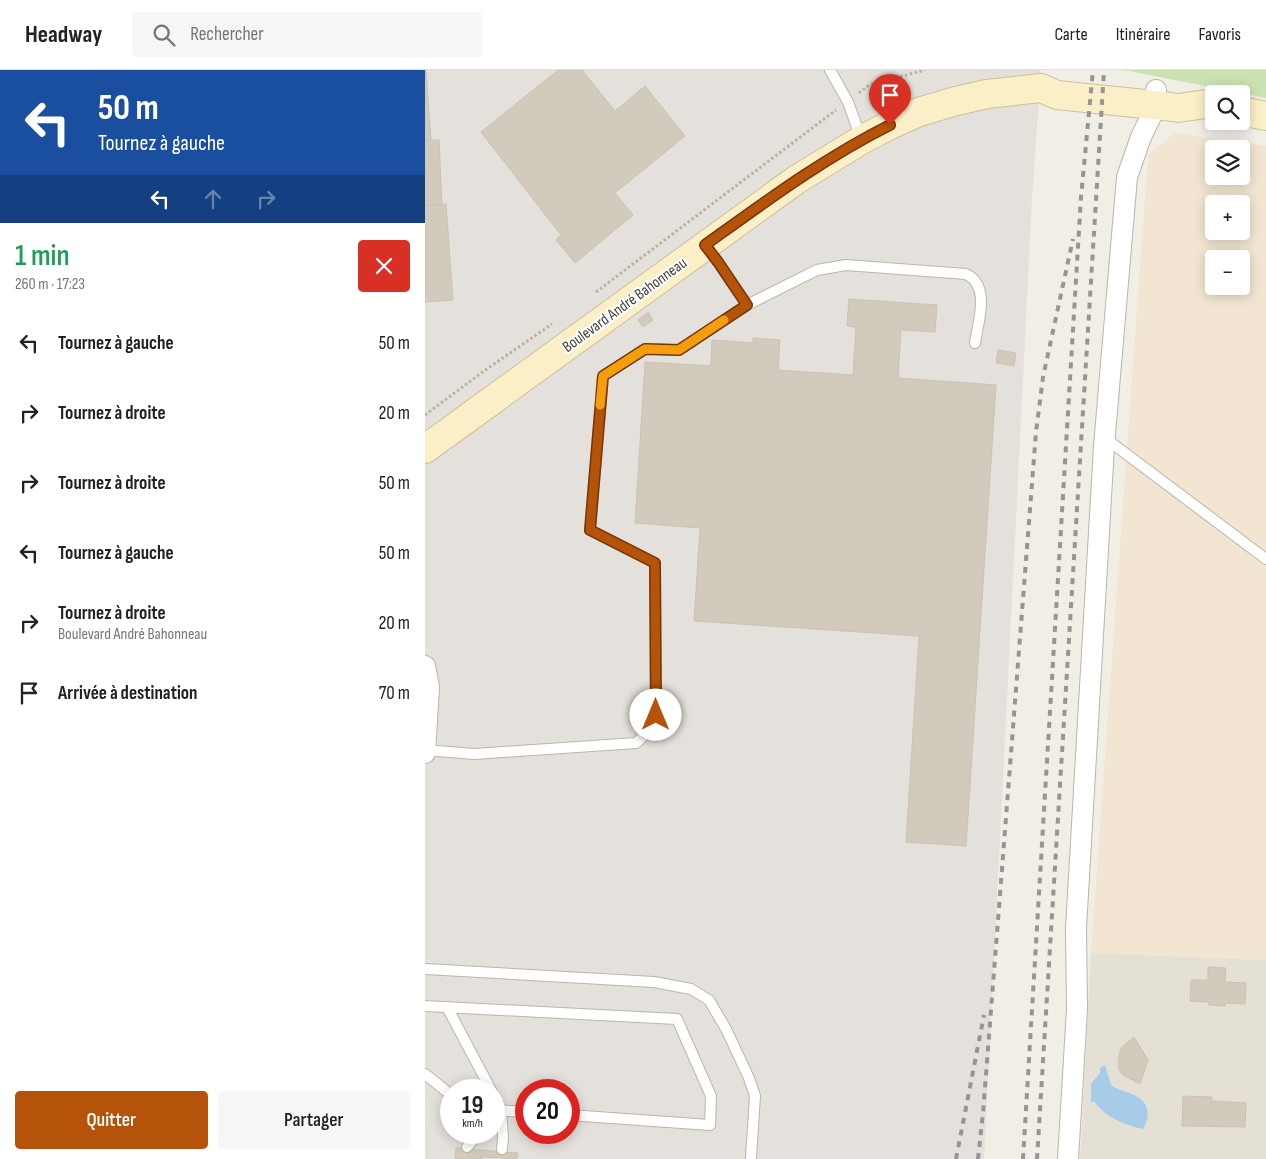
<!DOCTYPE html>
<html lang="fr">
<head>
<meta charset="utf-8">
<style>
	body { margin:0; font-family:"Sofia Sans Condensed",sans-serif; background:#f6f6f6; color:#222; height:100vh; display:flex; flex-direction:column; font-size:19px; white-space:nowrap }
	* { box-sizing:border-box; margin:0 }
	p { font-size:16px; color:#767676 }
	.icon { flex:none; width:28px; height:28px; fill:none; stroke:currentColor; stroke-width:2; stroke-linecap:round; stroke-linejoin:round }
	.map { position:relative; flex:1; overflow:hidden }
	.drawer { display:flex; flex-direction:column; background:#fff; width:425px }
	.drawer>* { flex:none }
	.hud { background:#1a4fa0; color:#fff; overflow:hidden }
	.fabs { position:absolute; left:780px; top:15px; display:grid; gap:10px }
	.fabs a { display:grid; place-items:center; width:45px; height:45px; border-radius:5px; background:#fff; box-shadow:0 2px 12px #0003; font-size:25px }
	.speed { position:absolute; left:15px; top:1009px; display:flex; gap:10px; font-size:25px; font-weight:700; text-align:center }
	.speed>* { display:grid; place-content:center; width:65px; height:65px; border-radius:50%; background:#fff; box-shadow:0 2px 12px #0003; line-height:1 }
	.speed small { font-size:12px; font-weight:400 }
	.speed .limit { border:8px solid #d22; background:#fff; color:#111 }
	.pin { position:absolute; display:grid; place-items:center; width:42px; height:42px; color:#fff; margin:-51px -21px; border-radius:50% 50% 50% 0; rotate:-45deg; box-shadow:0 0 5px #0007 }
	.pin .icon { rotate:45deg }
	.me { position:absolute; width:55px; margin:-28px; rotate:0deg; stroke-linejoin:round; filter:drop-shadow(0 0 4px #0008) }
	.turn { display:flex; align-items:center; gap:18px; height:105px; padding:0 15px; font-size:22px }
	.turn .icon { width:65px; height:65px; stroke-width:2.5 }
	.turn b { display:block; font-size:35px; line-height:42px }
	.lanes { display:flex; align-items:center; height:48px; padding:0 15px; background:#0003; justify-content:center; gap:25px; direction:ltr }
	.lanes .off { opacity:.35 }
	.round { display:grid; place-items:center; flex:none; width:52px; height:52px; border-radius:5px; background:#f6f6f6 }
	.overview { display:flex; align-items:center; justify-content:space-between; height:85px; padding:0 15px }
	h1 { font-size:30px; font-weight:600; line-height:38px; color:#1e9e55 }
	.primary-button { display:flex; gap:10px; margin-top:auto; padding:10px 15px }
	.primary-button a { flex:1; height:58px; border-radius:5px; background:#b45309; color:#fff; font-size:20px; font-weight:600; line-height:58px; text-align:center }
	.primary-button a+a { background:#f6f6f6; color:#222 }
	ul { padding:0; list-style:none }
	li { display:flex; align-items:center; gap:15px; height:70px; padding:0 15px }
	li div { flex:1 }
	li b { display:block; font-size:19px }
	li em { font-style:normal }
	header { display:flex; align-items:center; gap:30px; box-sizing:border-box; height:70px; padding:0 25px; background:#fff; border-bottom:1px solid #e0e0e0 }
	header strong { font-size:24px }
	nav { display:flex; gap:28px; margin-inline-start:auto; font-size:18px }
	.search { width:350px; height:45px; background:#f6f6f6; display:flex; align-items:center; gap:12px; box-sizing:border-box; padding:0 18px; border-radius:5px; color:#767676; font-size:19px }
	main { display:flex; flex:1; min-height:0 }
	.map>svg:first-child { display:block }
</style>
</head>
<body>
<header>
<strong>Headway</strong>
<div class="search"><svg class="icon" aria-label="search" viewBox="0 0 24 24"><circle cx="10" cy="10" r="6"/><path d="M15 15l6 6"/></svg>Rechercher</div>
<nav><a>Carte</a><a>Itinéraire</a><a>Favoris</a></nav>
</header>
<main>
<section class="drawer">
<div class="hud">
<div class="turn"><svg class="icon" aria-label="left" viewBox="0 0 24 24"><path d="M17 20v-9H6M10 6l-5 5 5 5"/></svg><div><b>50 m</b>Tournez à gauche</div></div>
<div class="lanes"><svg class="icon" aria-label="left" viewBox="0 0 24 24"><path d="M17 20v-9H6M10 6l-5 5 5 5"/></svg><svg class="icon off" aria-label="ahead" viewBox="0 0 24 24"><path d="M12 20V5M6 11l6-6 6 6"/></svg><svg class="icon off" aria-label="right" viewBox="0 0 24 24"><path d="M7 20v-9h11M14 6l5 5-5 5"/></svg></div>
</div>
<div class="overview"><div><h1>1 min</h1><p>260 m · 17:23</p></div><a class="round" style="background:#d93025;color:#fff"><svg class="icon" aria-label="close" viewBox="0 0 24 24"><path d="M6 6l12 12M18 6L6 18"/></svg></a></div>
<ul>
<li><svg class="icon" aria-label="left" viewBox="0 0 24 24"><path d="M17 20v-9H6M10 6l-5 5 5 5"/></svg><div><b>Tournez à gauche</b></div><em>50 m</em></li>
<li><svg class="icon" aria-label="right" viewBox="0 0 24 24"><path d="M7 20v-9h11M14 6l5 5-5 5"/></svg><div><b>Tournez à droite</b></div><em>20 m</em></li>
<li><svg class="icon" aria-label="right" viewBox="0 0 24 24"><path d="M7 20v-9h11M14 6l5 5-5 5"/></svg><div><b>Tournez à droite</b></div><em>50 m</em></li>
<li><svg class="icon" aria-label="left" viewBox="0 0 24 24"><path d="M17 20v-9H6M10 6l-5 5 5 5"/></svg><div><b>Tournez à gauche</b></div><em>50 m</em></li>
<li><svg class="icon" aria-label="right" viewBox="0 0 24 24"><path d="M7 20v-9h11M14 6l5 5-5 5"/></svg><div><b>Tournez à droite</b><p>Boulevard André Bahonneau</p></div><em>20 m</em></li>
<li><svg class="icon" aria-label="arrive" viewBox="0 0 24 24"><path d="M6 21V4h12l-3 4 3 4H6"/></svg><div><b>Arrivée à destination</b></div><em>70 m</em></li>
</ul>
<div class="primary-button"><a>Quitter</a><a>Partager</a></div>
</section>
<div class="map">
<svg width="841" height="1089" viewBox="0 0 841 1089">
	<rect width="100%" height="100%" fill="#f1eee6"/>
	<polygon fill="#e5e0d4" points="666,883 841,890 841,1089 655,1089"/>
	<path fill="#f2e5d2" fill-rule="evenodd" d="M749,63l92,13v814l-175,-7 57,-798zM789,79h27v27h-27zM789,134h27v27h-27zM789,189h27v27h-27z"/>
	<path fill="#e4e0db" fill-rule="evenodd" d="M0,0h616l-9,128 -48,961h-559zM26,1020h43v42h-43zM101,1020h43v42h-43z"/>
	<polygon fill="#cbe2b2" points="699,0 841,0 841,28"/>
	<path fill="#a7cce9" d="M680,995l6,20c6,5 15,6 23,10 14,6 18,21 9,34 -17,-4 -38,-11 -48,-27h-4v-18l9,-11v-5z"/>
	<g fill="#d2cabc" stroke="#ccc2b0">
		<polygon points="0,0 1,0 6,70 0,70"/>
		<polygon points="133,0 157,0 190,41 220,16 260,66 190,123 208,145 150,193 131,170 136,165 56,62"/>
		<polygon points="0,70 14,70 17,135 0,136"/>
		<polygon points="21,134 28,230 0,232 0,136"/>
		<polygon points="424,229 512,235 510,262 476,260 473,308 571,315 541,776 481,772 494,566 269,551 275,458 210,453 220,292 286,296 287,270 328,273 328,268 355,270 353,300 428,305 431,257 422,256"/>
		<polygon points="223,242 228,250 218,257 213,250"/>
		<polygon points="573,280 591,283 589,296 571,293"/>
		<polygon points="783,897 801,898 800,912 821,913 820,934 800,933 800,936 784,935 784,932 765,931 766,910 783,910"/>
		<polygon points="709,967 723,990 715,1014 698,1005 694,1000 693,991 696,978"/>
		<polygon points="758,1026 787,1027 787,1031 821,1033 820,1057 757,1056"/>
		<polygon points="31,1078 93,1083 92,1089 57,1087 57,1089 30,1089"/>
	</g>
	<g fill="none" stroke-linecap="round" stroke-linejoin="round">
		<g stroke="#bcb6a9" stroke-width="12">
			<g id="lane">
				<polyline points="405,0 423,32 433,60 438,68"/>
				<polyline points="280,176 293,192 322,235"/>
				<polyline points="680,368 841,489"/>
				<path d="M0,680l49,4 162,-11 11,-10 9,-18 -1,-152 -65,-33 13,-154 42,-27 34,1 68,-45 70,-35 29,-5 120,9c25,12 12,47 9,69"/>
				<polyline points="0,899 229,912 266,919 284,930 301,959 324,1008 330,1026 326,1088"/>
				<polyline points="0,936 252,949 286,1026 285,1055 144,1045"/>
				<polyline points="22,937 66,1020"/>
				<polyline points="0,1004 26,1025"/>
				<polyline points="69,1026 76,1040 69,1048"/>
				<polyline points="69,1040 101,1042"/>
				<polyline points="76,1040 78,1067 77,1079"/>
				<polyline points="42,1077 55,1062"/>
			</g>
		</g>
		<g stroke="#bcb6a9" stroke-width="22">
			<g id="street">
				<polyline points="0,596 4,617 0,683"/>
				<polyline points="643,1089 652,939 651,858 679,376 702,107 716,67 729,40 731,20"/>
			</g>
		</g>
		<g stroke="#cdc199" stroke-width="30">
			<g id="secondary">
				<polyline points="816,41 841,46"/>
				<polyline points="0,379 371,110 438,69 465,55 494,42 531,31 562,24 616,18 632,25 739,36 753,38 781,34 789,36"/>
			</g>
		</g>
		<g stroke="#bcb29c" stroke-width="3" stroke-dasharray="2.5 2.5" stroke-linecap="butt">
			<polyline points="434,23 444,15 500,0"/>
			<polyline points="171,222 411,40"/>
			<polyline points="0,345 59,301 127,254"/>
		</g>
		<use href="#lane" stroke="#fff" stroke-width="10"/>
		<use href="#street" stroke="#fff" stroke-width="20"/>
		<use href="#secondary" stroke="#faefc7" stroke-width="28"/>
		<g stroke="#959595" stroke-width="4" stroke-dasharray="6 6" stroke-linecap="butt">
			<polyline points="531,1089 559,945"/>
			<polyline points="553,1089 558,1043 611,362 618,307 648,169"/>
			<polyline points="598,1089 656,127 668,0"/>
			<polyline points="612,1089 679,0"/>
		</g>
	</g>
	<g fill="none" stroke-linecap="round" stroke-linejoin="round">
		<g stroke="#753606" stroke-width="12">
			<path id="route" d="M231,645l-1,-152 -65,-33 13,-154 42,-27 34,1 68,-45 -29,-43 -13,-17c60,-43 119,-87 185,-120"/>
		</g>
		<use href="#route" stroke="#b45309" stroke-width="9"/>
		<polyline stroke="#f59e0b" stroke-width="9" points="175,335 178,306 220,279 254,280 299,250"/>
	</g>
	<g text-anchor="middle" stroke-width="4" stroke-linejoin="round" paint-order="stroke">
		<g font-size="16" fill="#433e36" stroke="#fff">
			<text transform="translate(199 234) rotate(-36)" y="6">Boulevard André Bahonneau</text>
		</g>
	</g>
</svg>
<div class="fabs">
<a><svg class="icon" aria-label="search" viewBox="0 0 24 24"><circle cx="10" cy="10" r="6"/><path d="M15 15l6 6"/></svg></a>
<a><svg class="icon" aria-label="layers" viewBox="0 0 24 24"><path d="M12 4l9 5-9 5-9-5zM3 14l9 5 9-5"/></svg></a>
<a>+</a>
<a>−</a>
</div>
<div class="speed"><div>19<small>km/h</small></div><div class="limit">20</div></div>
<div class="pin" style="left:465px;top:55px;background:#d93025"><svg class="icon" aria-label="arrive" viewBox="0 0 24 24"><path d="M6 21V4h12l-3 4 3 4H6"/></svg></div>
<svg class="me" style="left:231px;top:645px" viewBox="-20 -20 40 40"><circle r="19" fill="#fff"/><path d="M0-13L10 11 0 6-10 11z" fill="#b45309"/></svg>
</div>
</main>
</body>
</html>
